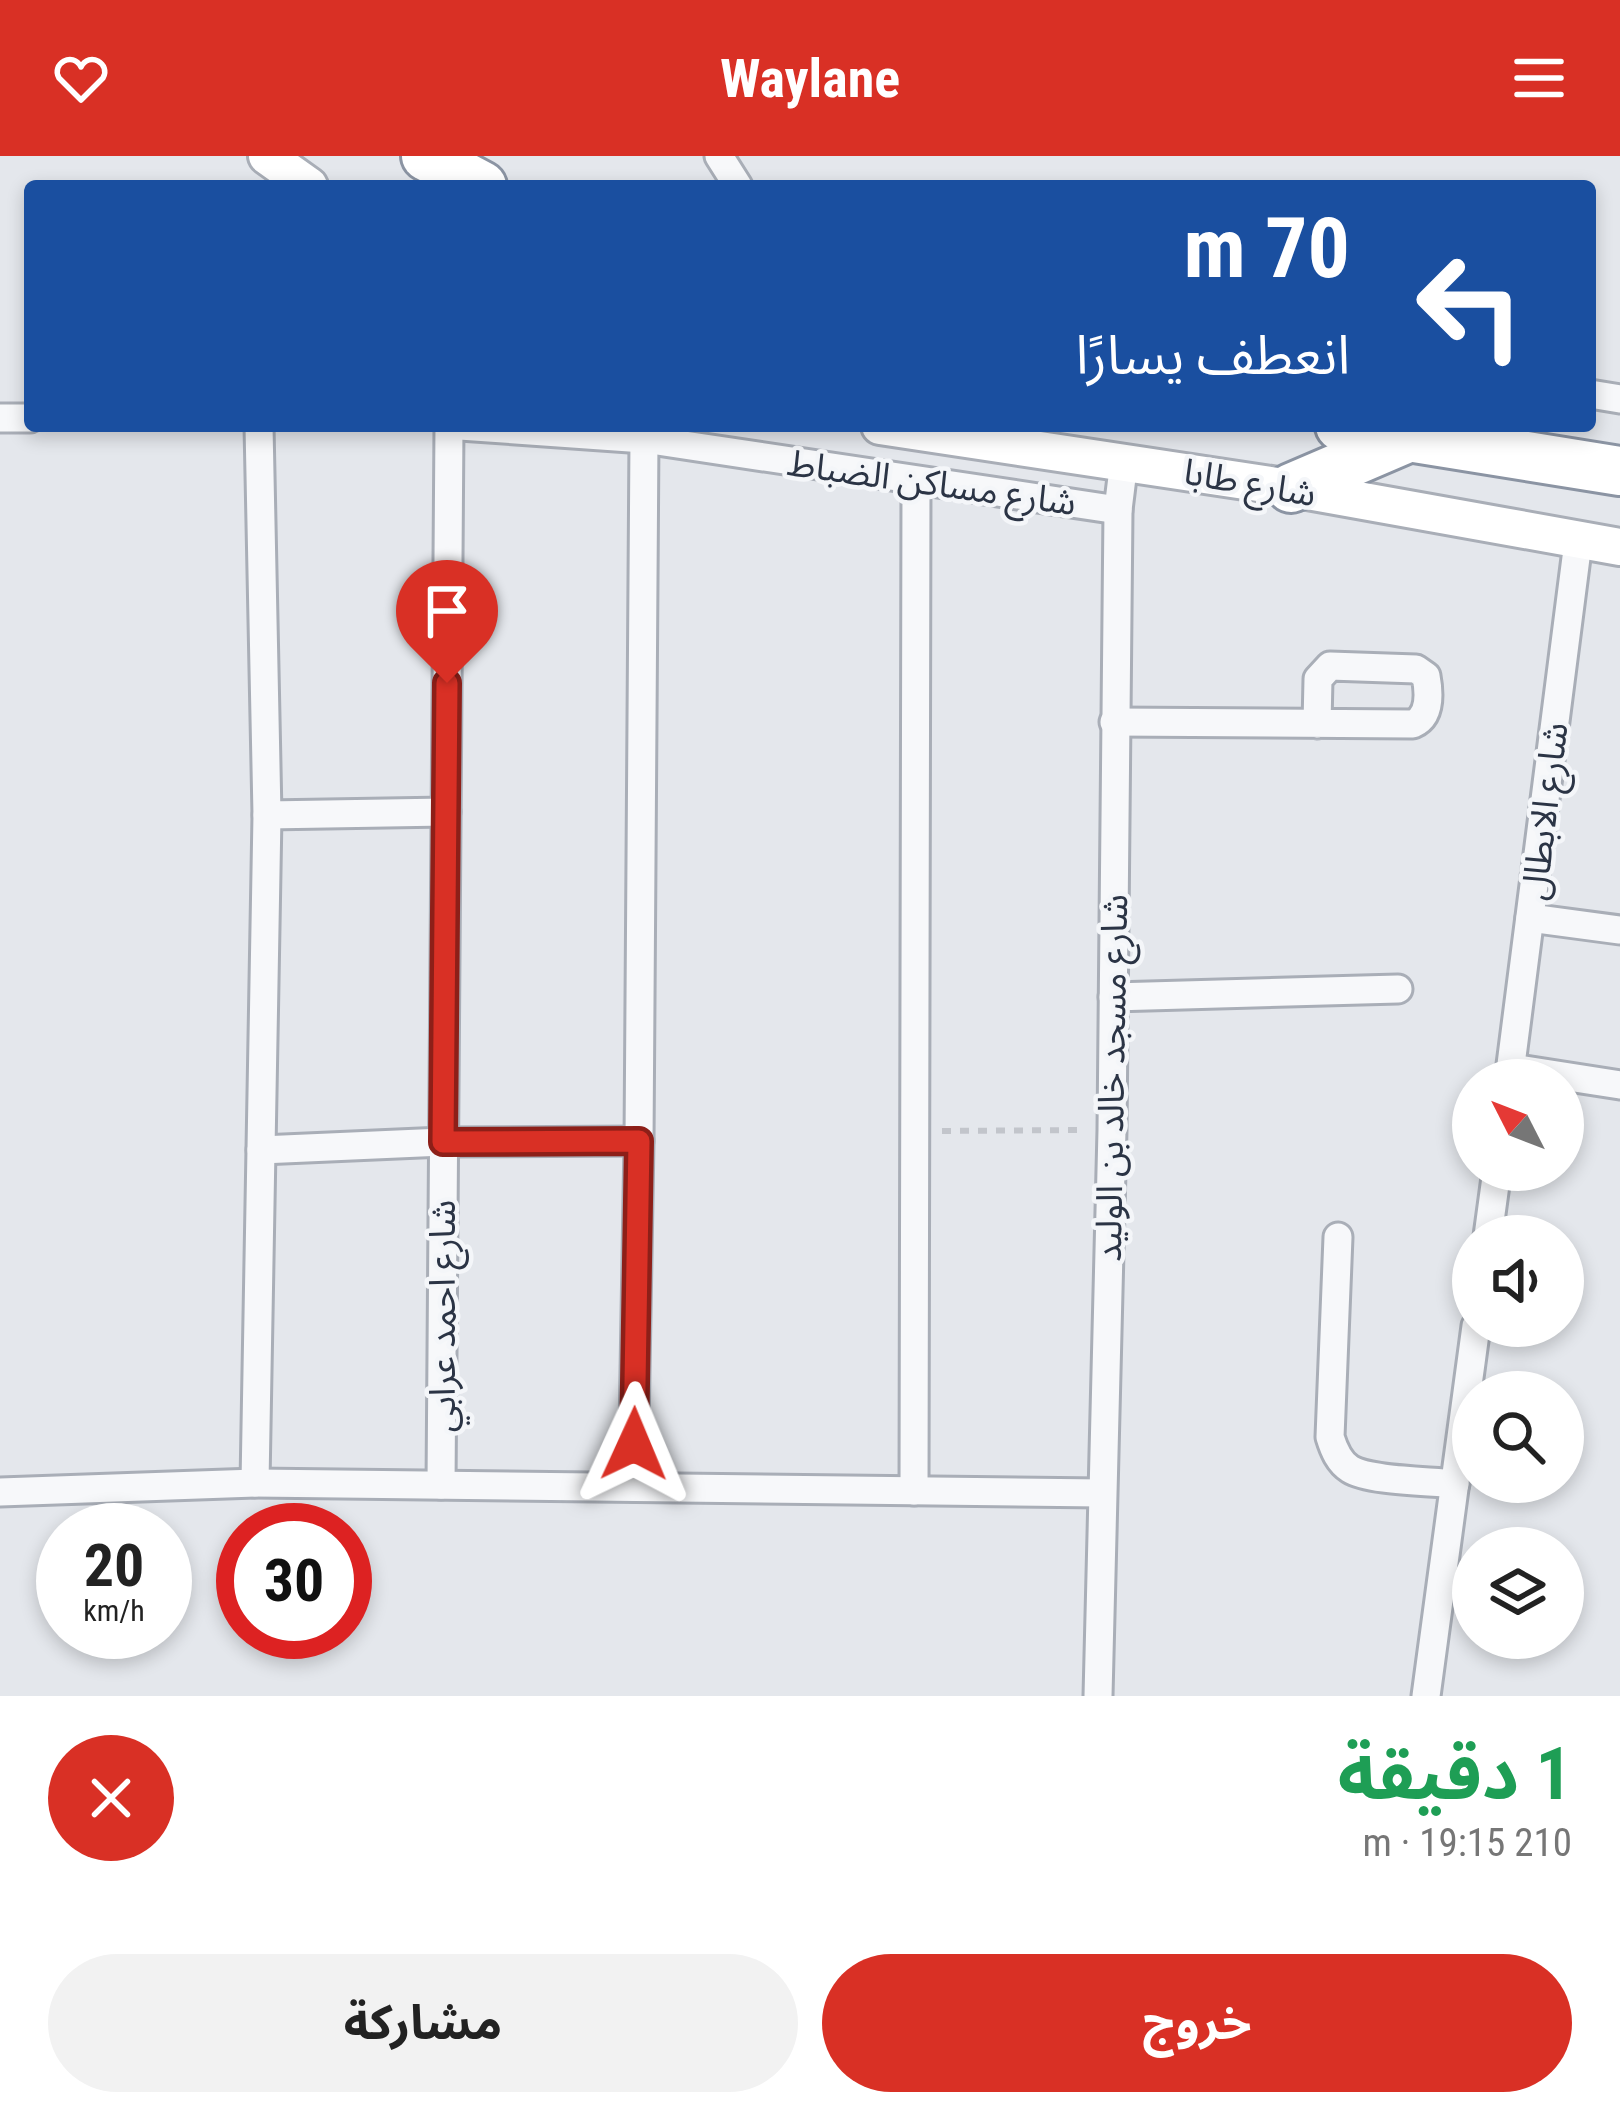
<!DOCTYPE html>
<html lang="ar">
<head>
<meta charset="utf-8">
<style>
	body { margin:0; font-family:"Roboto Condensed","Noto Sans Arabic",sans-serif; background:#f2f2f2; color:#222; direction:rtl; height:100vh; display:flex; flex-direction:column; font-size:45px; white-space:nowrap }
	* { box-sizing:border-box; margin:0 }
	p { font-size:39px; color:#767676 }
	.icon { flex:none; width:66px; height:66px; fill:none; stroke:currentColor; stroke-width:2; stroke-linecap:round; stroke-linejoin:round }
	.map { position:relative; height:1540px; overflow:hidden; direction:ltr }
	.drawer { display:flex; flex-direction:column; background:#fff; flex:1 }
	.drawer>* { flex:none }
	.hud { position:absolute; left:24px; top:24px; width:1572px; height:252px; border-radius:12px; box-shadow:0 6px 18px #0003; direction:rtl; background:#1a4fa0; color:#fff; overflow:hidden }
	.needle { width:78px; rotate:312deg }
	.tools { position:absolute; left:1452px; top:903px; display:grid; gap:24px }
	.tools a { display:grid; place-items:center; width:132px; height:132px; border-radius:50%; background:#fff; box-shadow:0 6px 18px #0003; font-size:60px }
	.speed { position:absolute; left:36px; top:1347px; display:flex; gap:24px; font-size:60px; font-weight:700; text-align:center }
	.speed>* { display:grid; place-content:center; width:156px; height:156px; border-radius:50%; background:#fff; box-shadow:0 6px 18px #0003; line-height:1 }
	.speed small { font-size:30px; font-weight:400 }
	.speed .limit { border:18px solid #d22; background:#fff; color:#111 }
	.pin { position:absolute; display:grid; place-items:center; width:102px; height:102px; color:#fff; margin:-123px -51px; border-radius:50% 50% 50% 0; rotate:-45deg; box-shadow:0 0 12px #0007 }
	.pin .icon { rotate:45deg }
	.me { position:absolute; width:132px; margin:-66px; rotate:1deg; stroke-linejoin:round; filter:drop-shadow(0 0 9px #0008) }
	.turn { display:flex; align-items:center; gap:42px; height:252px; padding:0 48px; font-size:54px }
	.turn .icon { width:156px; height:156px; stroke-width:2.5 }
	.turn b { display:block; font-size:84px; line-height:102px }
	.round { display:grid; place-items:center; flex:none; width:126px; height:126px; border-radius:63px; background:#f2f2f2 }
	.head { display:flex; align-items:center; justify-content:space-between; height:204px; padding:0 48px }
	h1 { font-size:72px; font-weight:700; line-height:90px; color:#1e9e55 }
	.action { display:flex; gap:24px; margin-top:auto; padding:24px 48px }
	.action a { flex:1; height:138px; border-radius:72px; background:#d93025; color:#fff; font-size:48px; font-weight:700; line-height:138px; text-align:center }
	.action a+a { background:#f2f2f2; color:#222 }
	header { display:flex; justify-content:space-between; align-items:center; height:156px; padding:0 48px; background:#d93025; color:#fff; font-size:54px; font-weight:700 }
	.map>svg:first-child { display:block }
</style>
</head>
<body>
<header><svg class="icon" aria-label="menu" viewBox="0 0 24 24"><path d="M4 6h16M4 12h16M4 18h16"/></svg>Waylane<svg class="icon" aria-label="heart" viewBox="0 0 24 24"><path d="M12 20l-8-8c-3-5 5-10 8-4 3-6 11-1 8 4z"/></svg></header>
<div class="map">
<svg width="1620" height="1540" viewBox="0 0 1620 1540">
	<rect width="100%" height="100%" fill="#e4e7ec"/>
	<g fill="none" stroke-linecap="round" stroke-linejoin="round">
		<g stroke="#a9aeb7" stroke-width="33">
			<g id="street">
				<polyline points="719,0 738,30"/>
				<polyline points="1590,238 1620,243"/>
				<polyline points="0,262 30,262"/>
				<polyline points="460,270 644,283 1118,354"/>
				<path d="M1114,566l299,2c18,-8 16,-32 13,-48l-10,-7 -86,-3 -12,13 -1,45"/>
				<polyline points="267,659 446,656"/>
				<polyline points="1530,762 1620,774"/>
				<polyline points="1113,841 1398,833"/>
				<polyline points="1511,912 1620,929"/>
				<polyline points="1509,924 1578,386"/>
				<polyline points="261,994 443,986 639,985"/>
				<polyline points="1488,1080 1497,1014"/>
				<path d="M1338,1081l-8,200c4,13 9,25 20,32 19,12 80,12 105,15"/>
				<polyline points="255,1327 267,659 259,270"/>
				<polyline points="441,1329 449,270"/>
				<polyline points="633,1331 639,985 644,283"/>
				<polyline points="914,1335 916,325"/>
				<polyline points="0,1336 255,1327 1102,1337"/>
				<polyline points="1098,1540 1112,974 1118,354 1124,305"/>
				<polyline points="1426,1540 1476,1170"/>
			</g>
		</g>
		<g stroke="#a9aeb7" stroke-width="42">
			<g id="secondary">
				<polyline points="267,0 309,30"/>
				<polyline points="880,270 1291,332 1620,391"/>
			</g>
		</g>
		<g stroke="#8b94a3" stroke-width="54">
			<g id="highway">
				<polyline points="426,0 482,30"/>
				<polyline points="1340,270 1620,315"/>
				<polyline points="1291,332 1410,281"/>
			</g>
		</g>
		<polyline stroke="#c2c5cb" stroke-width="6" stroke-dasharray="9 9" stroke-linecap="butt" points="942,975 1085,974"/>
		<use href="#street" stroke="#f7f8fa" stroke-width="27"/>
		<use href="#secondary" stroke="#fff" stroke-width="36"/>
		<use href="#highway" stroke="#fff" stroke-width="48"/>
	</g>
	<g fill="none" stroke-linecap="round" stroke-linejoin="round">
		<g stroke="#8d1f18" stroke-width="30">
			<polyline id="route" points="447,527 443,986 639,985 634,1288"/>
		</g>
		<use href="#route" stroke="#d93025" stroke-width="21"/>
	</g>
	<g text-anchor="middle" stroke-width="9" stroke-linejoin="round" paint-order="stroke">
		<g font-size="36" fill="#2b3445" stroke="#f4f6f9">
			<text transform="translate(932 326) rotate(8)" y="13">شارع مساكن الضباط</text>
			<text transform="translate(1250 326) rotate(10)" y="13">شارع طابا</text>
			<text transform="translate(1544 655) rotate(-83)" y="13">شارع الابطال</text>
			<text transform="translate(1111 922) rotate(-89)" y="13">شارع مسجد خالد بن الوليد</text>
			<text transform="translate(442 1160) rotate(-90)" y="13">شارع احمد عرابي</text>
		</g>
	</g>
</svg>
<div class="tools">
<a><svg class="needle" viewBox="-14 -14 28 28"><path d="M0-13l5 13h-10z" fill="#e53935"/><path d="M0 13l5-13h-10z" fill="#767676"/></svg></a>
<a><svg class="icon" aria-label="sound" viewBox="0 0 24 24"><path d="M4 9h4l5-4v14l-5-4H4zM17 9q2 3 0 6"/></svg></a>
<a><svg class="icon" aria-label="search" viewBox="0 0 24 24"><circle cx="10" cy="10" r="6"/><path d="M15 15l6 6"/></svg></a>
<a><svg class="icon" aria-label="layers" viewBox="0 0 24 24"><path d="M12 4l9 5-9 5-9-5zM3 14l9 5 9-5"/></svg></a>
</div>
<div class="speed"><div>20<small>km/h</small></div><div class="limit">30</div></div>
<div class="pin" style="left:447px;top:527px;background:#d93025"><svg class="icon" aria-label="arrive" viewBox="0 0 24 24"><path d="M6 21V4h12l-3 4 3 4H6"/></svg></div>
<svg class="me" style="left:634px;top:1288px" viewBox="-20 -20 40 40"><path d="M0-17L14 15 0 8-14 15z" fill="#d93025" stroke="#fff" stroke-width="4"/></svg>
<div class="hud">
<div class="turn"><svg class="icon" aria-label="left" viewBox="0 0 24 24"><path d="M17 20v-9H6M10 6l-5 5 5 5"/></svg><div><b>70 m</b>انعطف يسارًا</div></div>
</div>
</div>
<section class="drawer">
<div class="head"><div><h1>1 دقيقة</h1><p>210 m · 19:15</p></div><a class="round" style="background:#d93025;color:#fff"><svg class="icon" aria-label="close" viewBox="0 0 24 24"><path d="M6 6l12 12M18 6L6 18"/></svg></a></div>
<div class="action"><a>خروج</a><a>مشاركة</a></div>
</section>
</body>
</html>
